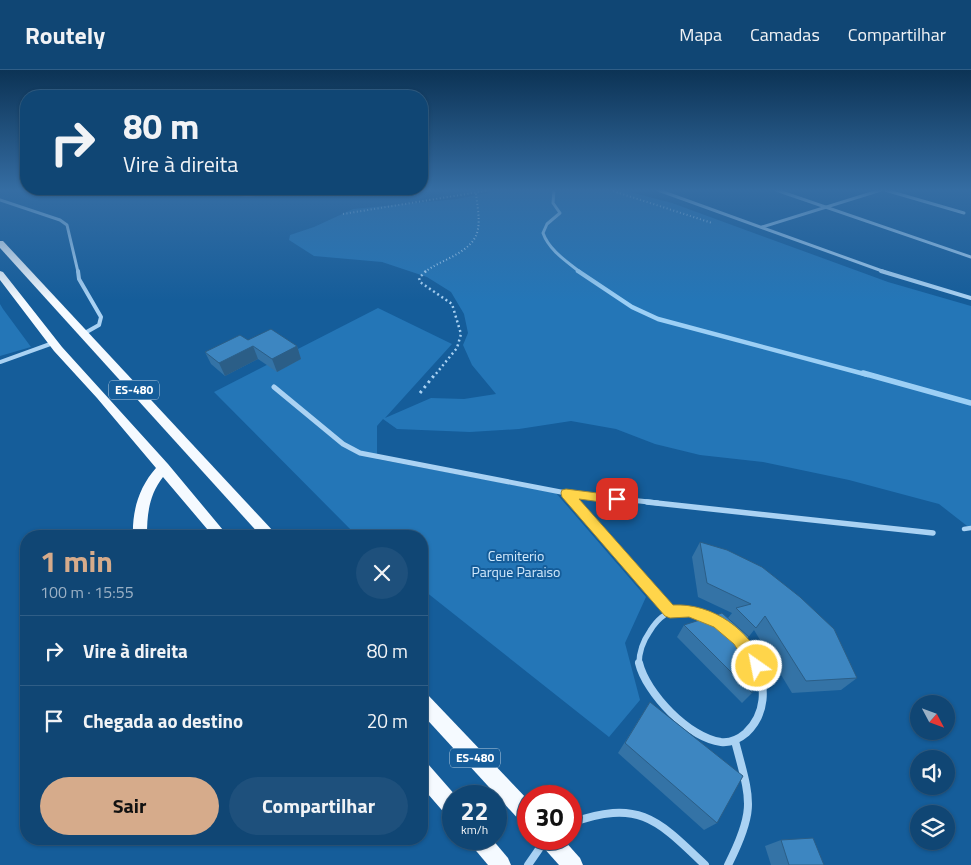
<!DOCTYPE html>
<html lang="pt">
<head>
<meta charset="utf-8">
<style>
	body { margin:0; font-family:"Titillium Web",sans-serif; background:#1e507c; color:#f1f3f6; height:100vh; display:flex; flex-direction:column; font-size:19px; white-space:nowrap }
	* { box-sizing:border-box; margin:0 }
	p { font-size:16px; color:#9cb1c5 }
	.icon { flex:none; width:28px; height:28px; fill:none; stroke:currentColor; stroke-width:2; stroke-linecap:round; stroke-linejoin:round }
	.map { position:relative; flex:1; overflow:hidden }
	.details { position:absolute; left:20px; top:460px; width:408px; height:315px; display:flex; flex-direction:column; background:#104674; border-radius:20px; box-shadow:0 1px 4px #0004,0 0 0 1px #305e86 }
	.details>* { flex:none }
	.banner { position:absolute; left:20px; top:20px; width:408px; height:105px; border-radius:20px; box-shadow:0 1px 4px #0004,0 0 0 1px #305e86; background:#104674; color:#f1f3f6; overflow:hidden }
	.needle { width:32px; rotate:131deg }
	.buttons { position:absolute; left:910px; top:625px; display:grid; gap:10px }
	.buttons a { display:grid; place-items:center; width:45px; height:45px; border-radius:50%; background:#104674; box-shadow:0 1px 4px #0004,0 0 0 1px #305e86; font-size:25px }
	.speed { position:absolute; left:442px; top:715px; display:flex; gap:10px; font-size:25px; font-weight:700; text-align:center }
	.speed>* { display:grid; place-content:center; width:65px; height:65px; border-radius:50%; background:#104674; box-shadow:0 1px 4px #0004,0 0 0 1px #305e86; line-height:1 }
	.speed small { font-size:12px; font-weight:400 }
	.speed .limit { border:8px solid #d22; background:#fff; color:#111 }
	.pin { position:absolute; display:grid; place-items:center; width:42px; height:42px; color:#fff; margin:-21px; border-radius:10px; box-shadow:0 2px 8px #0006 }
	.me { position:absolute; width:55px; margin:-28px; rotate:327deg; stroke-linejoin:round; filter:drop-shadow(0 0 4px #0008) }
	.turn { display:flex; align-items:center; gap:18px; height:105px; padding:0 20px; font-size:22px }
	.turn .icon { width:65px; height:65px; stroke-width:2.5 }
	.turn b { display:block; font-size:35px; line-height:42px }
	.round { display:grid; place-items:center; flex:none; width:52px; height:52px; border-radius:26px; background:#1e507c }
	.overview { display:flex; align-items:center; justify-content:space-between; height:85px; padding:0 20px }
	h1 { font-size:30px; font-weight:700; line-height:38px; color:#d6ab8b }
	.primary-button { display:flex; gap:10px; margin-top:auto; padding:10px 20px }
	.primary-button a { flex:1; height:58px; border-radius:30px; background:#d6ab8b; color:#111; font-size:20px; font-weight:700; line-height:58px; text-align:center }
	.primary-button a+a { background:#1e507c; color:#f1f3f6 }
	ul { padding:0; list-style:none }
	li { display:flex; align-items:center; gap:15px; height:70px; padding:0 20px; border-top:1px solid #305e86 }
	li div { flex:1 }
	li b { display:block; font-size:19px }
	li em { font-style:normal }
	header { display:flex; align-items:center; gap:30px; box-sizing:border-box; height:70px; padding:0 25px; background:#104674; border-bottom:1px solid #305e86 }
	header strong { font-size:24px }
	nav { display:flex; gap:28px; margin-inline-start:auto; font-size:18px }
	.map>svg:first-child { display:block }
</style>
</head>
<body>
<header>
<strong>Routely</strong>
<nav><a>Mapa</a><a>Camadas</a><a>Compartilhar</a></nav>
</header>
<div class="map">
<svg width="971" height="795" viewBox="0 0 971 795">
	<rect width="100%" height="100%" fill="#155d9a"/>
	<g fill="#2476b7">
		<polygon points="502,120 622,120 672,133 888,212 971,236 971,459 939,434 849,410 763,392 700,385 655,374 616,359 571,351 519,359 470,362 397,359 383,349 377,356 377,389 556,423 646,527 625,573 640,630 609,667 421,518 421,466 357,466 214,322 378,238 452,274 385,348 431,328 464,329 496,324 472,295 463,275 468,263 464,244 451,222 427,207 382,192 314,186 289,170 290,165 314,157 353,139 457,129"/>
		<polygon points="0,234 3,239 31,277 0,286"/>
	</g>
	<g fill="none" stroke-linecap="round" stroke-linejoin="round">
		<path stroke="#9ccff5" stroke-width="3" d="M554,120l-1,13 7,10 -13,11 -4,9c6,17 23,28 37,39"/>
		<polyline stroke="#9ccff5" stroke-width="4.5" points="578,201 632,237 658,249 868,305"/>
		<polyline stroke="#9ccff5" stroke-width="5.5" points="863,303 971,333"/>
		<g stroke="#aad2f3" stroke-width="2" stroke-dasharray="1 2.5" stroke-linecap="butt">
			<polyline points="610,120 712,153"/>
			<polyline points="343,144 491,120"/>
			<path d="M425,202c16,-13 49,-19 53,-43 2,-11 -1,-25 -2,-36"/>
		</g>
		<polyline stroke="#aad2f3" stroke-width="2.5" stroke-dasharray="2 3" stroke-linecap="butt" points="426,201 419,208 420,212 452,234 461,264 457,278 435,305"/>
		<polyline stroke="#aad2f3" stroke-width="3" stroke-dasharray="2.5 4" stroke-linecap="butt" points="420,323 436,303"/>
		<polyline stroke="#aad2f3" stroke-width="4.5" points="964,459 971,458"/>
		<g stroke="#aad2f3" stroke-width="3">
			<polyline points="197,120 246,125 326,120"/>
			<polyline points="658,120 885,202"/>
			<polyline points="776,120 971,187"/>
			<polyline points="885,120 964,143"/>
			<polyline points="0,130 60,150 67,155 78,202"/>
			<polyline points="762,157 881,120"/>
		</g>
		<g stroke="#aad2f3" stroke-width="4">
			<polyline points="78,201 79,209 101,247 99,255 83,264"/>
			<polyline points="881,201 971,228"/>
			<polyline points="0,292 53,273"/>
		</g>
		<g stroke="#aad2f3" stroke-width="5">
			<polyline points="274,317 343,374 360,383 566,423 658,433"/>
			<polyline points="566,423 575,433"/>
		</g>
		<g stroke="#aad2f3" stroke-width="5.5">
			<polyline points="574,432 670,541"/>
			<polyline points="647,432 933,463"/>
			<path d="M639,594c0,-12 4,-23 11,-33 30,-50 87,-2 106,33"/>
		</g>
		<g stroke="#aad2f3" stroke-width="8">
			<path d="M639,593c7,30 50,75 82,79 10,1 18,-3 25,-9 20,-19 21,-46 9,-70"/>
			<path d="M571,753c68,-24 86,-4 134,42"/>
			<polyline points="528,795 546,769"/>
			<path d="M728,795c29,-57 22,-66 7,-124"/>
		</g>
		<g fill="#f5faff" fill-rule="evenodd">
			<polygon points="0,171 3,171 274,462 276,466 261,466 0,178"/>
			<path d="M0,201l3,1 59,75 106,117 60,72h-15l-50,-59c-14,18 -16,37 -16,59h-14c-1,-25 6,-49 23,-68l-59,-70 -43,-47 -54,-71z"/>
			<polygon points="421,621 427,624 529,731 529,756 522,753 421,643"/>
			<polygon points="421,692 428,694 456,726 454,726 454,749 447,746 421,716"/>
			<polygon points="469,769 492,769 508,788 511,795 488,795 472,776"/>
			<polygon points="539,769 563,769 580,788 583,795 559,795 542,776"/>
		</g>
	</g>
	<g fill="#3473a6">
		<polygon points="248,270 297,276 301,289 277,302 258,289 225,306 211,294 205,282"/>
		<polygon points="700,472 857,608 841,620 792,623 754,560 744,573 752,623 742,633 677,567 684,555 728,548 732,543 698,527 692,487"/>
		<polygon points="650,632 717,753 704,760 618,683"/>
		<polygon points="781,770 824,795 771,795 765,776"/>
	</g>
	<g fill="#2b5e87">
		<polygon points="253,276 258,289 225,306 219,293"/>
		<polygon points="297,276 301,289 277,302 272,289"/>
	</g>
	<g fill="#3d86c1" stroke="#2b5e87">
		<polygon points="271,259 297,276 272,289 253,276 219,293 205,282 240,265 248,270"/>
		<polygon points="700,472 727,480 762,497 800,527 834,559 857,608 806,611 765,546 756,558 736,538 751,534 707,513"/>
		<polygon points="722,543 749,567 744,573 755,593 752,623 684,555"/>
		<polygon points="650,632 743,706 717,753 625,673"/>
		<polygon points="813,768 824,795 789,795 781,770"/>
	</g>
	<linearGradient id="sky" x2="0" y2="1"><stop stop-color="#0c3355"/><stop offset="0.52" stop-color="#356da3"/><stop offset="1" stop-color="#356da3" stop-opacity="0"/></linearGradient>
	<rect width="971" height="231" fill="url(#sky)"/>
	<path fill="#ffd54a" stroke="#a68a30" d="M566,419l55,7 2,3 -2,3 -4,2 -38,-5 94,106c40,-2 77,25 92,61l-2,6 -6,2 -5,-2 -18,-28 -20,-17 -25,-10 -19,1 -5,-2 -103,-119 -1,-4 1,-3z"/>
	<g text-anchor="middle" stroke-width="4" stroke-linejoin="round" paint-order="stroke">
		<g fill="#155d9a" stroke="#b9cee1" stroke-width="1">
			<rect x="109" y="310.5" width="50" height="19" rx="4"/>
			<rect x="450" y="678.5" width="50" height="19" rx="4"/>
		</g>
		<g font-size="12" font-weight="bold" fill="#fff">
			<text x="134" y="324">ES-480</text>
			<text x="475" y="692">ES-480</text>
		</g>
		<g font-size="14" fill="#d2eafd" stroke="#155d9a">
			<text x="516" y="491">Cemiterio<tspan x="516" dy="16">Parque Paraiso</tspan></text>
		</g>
	</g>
</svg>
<div class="buttons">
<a><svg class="needle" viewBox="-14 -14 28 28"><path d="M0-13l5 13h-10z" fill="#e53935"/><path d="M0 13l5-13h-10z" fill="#9cb1c5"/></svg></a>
<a><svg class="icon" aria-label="sound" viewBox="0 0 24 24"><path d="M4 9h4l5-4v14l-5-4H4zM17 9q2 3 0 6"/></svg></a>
<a><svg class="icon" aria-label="layers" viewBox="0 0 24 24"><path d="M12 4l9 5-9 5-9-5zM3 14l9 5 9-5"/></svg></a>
</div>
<div class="speed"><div>22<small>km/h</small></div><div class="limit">30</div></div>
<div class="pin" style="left:617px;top:429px;background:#d93025"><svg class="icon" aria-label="arrive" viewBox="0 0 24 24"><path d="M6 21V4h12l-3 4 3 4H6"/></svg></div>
<svg class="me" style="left:757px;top:596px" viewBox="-20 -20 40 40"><circle r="17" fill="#ffd54a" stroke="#fff" stroke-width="3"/><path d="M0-11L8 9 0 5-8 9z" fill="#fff"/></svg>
<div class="banner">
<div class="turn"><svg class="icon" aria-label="right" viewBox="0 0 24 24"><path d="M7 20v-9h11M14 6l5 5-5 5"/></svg><div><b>80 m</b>Vire à direita</div></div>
</div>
<section class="details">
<div class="overview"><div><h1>1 min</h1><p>100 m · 15:55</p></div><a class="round"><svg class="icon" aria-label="close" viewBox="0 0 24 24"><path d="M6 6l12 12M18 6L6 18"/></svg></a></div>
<ul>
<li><svg class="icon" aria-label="right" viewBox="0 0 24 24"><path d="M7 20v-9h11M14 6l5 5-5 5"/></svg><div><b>Vire à direita</b></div><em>80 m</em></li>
<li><svg class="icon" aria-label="arrive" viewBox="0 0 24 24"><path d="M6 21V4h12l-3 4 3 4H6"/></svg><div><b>Chegada ao destino</b></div><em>20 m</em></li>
</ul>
<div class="primary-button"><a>Sair</a><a>Compartilhar</a></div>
</section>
</div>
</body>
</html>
